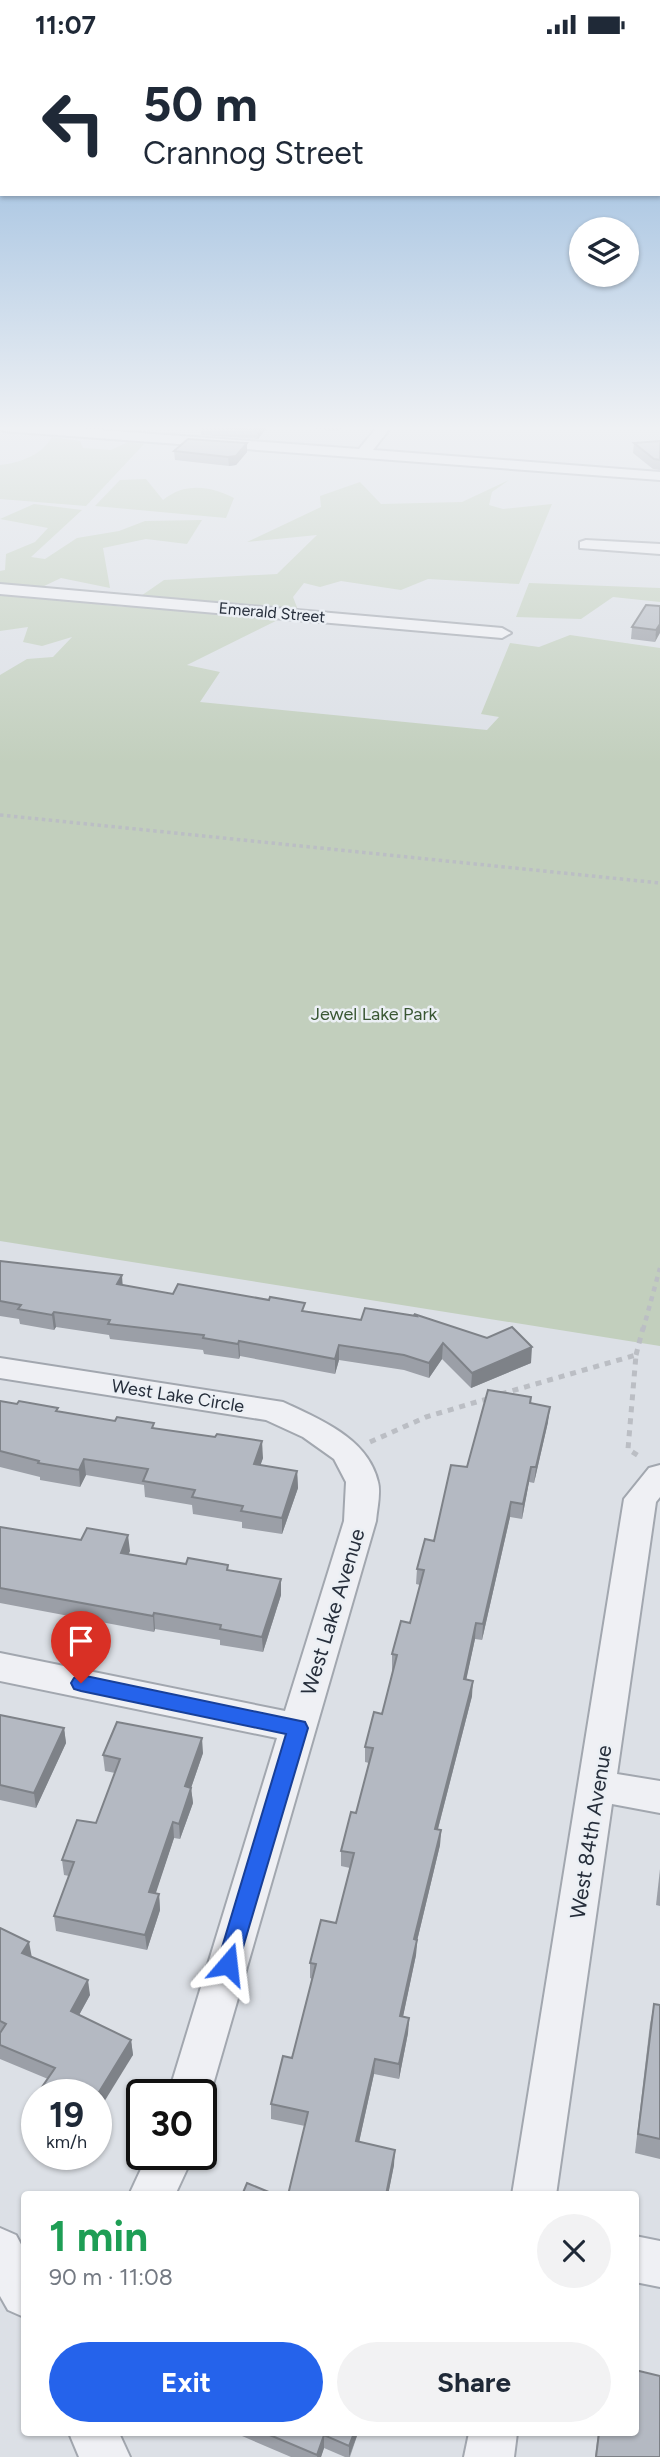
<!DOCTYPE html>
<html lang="en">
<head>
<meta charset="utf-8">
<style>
	body { margin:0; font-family:Figtree,sans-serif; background:#f2f2f3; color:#1f2937; height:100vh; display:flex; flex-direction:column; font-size:26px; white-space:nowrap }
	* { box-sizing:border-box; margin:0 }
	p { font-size:23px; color:#747a83 }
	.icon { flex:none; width:38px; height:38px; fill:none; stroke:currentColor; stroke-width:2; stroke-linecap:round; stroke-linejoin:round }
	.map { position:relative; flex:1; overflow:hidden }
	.drawer { position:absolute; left:21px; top:2142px; width:618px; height:245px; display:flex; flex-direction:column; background:#fff; border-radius:7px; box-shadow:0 2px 5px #0004 }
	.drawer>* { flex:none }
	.banner { position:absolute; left:0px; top:0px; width:662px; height:147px; box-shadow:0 2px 5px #0004; background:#fff; color:#1f2937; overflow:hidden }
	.tools { position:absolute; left:569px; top:168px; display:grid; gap:14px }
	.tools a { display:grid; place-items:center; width:70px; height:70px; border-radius:50%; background:#fff; box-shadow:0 2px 5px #0004; font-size:35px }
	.speed { position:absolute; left:21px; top:2030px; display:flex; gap:14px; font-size:35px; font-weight:700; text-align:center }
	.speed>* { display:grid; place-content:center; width:91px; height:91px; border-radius:50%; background:#fff; box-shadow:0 2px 5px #0004; line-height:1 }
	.speed small { font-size:18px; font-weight:400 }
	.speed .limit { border:4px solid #111; border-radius:10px; background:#fff; color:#111 }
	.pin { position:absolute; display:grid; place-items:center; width:60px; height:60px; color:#fff; margin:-72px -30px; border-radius:50% 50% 50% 0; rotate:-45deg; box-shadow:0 0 7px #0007 }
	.pin .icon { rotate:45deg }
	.me { position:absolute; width:77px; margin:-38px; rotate:17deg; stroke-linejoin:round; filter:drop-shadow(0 0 5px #0008) }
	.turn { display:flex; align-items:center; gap:24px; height:147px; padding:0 28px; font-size:32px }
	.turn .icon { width:91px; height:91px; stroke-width:2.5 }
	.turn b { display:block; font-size:49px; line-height:60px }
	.round { display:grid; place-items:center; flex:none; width:74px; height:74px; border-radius:37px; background:#f2f2f3 }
	.headline { display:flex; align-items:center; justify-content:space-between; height:119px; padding:0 28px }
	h1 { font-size:42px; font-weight:700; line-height:52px; color:#1e9e55 }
	.primary-button { display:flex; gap:14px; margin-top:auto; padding:14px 28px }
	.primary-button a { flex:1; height:80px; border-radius:42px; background:#2563eb; color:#fff; font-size:28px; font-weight:700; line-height:80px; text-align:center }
	.primary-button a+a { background:#f2f2f3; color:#1f2937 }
	.status { display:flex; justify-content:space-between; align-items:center; height:49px; padding:0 35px; background:#fff; direction:ltr }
	.status svg { height:19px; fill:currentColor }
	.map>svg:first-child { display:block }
</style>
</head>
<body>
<div class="status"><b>11:07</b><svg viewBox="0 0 49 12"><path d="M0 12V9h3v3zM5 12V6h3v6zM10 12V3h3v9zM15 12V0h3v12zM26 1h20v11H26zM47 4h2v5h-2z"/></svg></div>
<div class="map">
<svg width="660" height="2408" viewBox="0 0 660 2408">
	<rect width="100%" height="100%" fill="#dce0e6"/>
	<g fill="#c2cfbd">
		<path d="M52,388l28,4 3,7 28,2 17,-8 16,2 -58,62 -86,-7v-34c20,-2 42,-10 52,-28z"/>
		<path d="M146,430l17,21c22,-18 47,-14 71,-2l-8,20 -131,-12 25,-26z"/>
		<polygon points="509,431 492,443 489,456 503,460 552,455 519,535 428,530 401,541 341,532 320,538 304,534 293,548 298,561 187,616 220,623 200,653 487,681 499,668 481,665 510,594 539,598 570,586 660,599 660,1297 0,1192 0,626 27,610 53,608 72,588 42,597 23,593 28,578 0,582 0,545 125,558 164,531 277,525 317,486 247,493 321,458 320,447 360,433 381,455 462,453"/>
		<polygon points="34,455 82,461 31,508 45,510 77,489 119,482 145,472 202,471 187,495 146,490 103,499 110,539 61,529 40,539 0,534 0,522 5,521 6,505 35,493 48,479 0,470"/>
		<polygon points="529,534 660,539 660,553 613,548 581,570 516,568"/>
	</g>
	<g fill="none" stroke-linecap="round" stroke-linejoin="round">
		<g stroke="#a2a7af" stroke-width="4">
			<g id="minor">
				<polygon points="0,378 59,378 359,400 377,378 391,378 373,401 660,423 660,431 3,382"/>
				<polygon points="586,491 660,495 660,505 580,499 580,493"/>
				<polygon points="0,535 502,579 511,584 502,589 0,545"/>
				<path d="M0,1309l283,44c36,17 85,36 95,80 3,11 -1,27 -2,39l-166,574 -9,16v-16h-33l109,-357 -277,-57v-28l285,58 59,-190 2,-39 -12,-23 -31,-22 -37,-17 -266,-42z"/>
				<polygon points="660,1416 660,1448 656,1453 617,1725 660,1732 660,1764 612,1755 556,2146 512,2146 624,1450 649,1419"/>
				<polygon points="148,2105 194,2105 175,2146 129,2146"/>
				<polygon points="0,2179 16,2186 24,2201 24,2268 8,2261 0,2247"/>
				<polygon points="635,2187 660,2192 660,2238 635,2233"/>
				<polygon points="69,2384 119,2384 130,2408 79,2408"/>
				<polygon points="469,2384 517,2384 514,2408 464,2408"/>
			</g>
		</g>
		<polyline stroke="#bbbec4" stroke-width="3.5" stroke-dasharray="3.5 3.5" stroke-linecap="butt" points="0,766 660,834"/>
		<polyline stroke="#bbbec4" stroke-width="4.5" stroke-dasharray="5 5" stroke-linecap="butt" points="643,1281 660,1219"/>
		<g stroke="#bbbec4" stroke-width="5" stroke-dasharray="6 6" stroke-linecap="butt">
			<polyline points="636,1306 643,1279"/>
			<polyline points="501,1345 636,1306 628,1400 642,1409"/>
			<polyline points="370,1393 426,1368 490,1349"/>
		</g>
		<use href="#minor" fill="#eff0f4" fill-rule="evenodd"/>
	</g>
	<g fill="#9b9fa7">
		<polygon points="201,378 266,378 266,380 258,390 201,386"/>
		<polygon points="313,378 342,378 339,382 313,380"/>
		<polygon points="660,392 660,421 653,420 633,404 634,394"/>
		<polygon points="174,402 247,403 236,416 229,417 175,411"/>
		<polygon points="660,557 655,593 631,590 632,578"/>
		<polygon points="0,1212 123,1236 173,1245 361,1271 414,1266 414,1265 531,1314 471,1339 442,1310 429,1329 404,1321 339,1311 335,1325 240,1307 239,1310 204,1305 203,1301 110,1290 109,1286 56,1278 54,1281 20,1275 19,1270 0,1267"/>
		<polygon points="531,1348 531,1355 548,1373 534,1434 529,1433 522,1470 510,1468 482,1591 475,1590 466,1630 472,1647 438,1780 441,1781 440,1796 417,1892 416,1906 403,1967 409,1969 408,1984 399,2030 374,2025 359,2093 394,2116 388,2146 288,2146 305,2077 271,2070 271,2055 292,2009 312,1930 310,1929 310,1914 336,1874 350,1819 341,1817 341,1802 356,1764 369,1714 365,1713 365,1698 382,1665 393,1621 392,1621 392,1605 410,1574 420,1536 416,1535 417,1520 434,1492 467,1418"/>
		<polygon points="0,1352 155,1379 263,1409 260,1416 297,1422 298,1439 282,1485 242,1479 242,1473 193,1465 192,1456 145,1448 144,1436 86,1426 80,1438 40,1431 40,1428 0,1418"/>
		<polygon points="0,1478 130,1502 128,1505 186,1515 228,1521 281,1546 263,1603 220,1596 220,1591 155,1580 154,1583 0,1554"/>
		<polygon points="0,1666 64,1679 66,1694 36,1759 0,1751"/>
		<polygon points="203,1704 191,1739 193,1754 180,1790 174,1789 155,1845 159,1845 160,1861 147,1901 56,1882 54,1867 69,1827 64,1826 62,1811 96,1774 115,1724 105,1722 103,1706"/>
		<polygon points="660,1820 660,1857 656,1856"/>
		<polygon points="0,1879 32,1908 90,1946 79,1966 131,1991 133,2006 96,2046 41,2046 40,2041 48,2030 0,2010"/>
		<polygon points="654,1955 660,1956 660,2110 635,2104 650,1975"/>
		<polygon points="235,2384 358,2384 350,2408 345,2408 324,2399 321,2408 291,2408"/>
		<polygon points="598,2384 635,2384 660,2408 595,2408"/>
	</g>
	<g fill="#7e8288">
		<polygon points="259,378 266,378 266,380 258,390 257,381"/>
		<polygon points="247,394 247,403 236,416 229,417 228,408"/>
		<polygon points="660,575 660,584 655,593 656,581"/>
		<polygon points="122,1226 123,1241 117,1235"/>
		<polygon points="54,1263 56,1278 54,1281 52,1266"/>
		<polygon points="239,1292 240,1307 239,1310 238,1295"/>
		<polygon points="443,1294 442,1310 429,1329 429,1314"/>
		<polygon points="339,1296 339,1311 335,1325 335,1310"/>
		<polygon points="532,1298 531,1314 471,1339 472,1324"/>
		<polygon points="550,1358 548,1373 534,1434 536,1418"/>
		<polygon points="262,1392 263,1409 255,1432 254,1415"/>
		<polygon points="84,1410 86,1426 80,1438 79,1421"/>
		<polygon points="531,1418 529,1433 522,1470 523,1455"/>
		<polygon points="297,1422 298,1439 282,1485 282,1469"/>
		<polygon points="511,1453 510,1468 482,1591 483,1575"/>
		<polygon points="128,1486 130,1502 122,1520 121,1504"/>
		<polygon points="281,1530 281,1546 263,1603 262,1588"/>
		<polygon points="154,1564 155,1580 154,1583 153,1567"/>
		<polygon points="476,1574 475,1590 463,1646 464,1630"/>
		<polygon points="473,1632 472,1647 434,1795 435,1780"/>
		<polygon points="64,1679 66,1694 36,1759 34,1744"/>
		<polygon points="202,1689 203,1704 191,1739 193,1754 180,1790 179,1775 185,1737"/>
		<polygon points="173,1773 174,1789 151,1859 149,1843"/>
		<polygon points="441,1781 440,1796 417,1892 416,1906 400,1982 400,1967 414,1890"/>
		<polygon points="159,1845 160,1861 147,1901 145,1886"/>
		<polygon points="29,1893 32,1909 22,1904"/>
		<polygon points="88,1931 90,1946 73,1977 71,1962"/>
		<polygon points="409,1969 408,1984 399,2030 399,2015"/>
		<polygon points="131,1991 133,2006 96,2066 96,2048"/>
		<polygon points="375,2010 374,2025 356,2107 356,2092"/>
		<polygon points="395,2101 394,2116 388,2146 386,2146"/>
		<polygon points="354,2384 358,2384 349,2408 349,2397"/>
		<polygon points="324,2386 324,2399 321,2408 317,2408"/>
	</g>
	<g fill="#b4b9c2" stroke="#7e8288" stroke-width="2">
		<polygon points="223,378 259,378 257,381"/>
		<polygon points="188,390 247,394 236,407 228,408 174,402"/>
		<polygon points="660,392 660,411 654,410 634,394"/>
		<polygon points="646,556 660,557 660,575 656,581 632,578"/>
		<polygon points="0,1212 122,1226 117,1235 173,1245 178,1235 269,1251 270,1248 305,1254 302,1262 361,1271 365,1259 416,1267 414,1265 487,1289 512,1278 532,1298 472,1324 443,1294 429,1314 404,1306 339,1296 335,1310 239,1292 238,1295 203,1289 204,1286 108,1275 110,1271 54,1263 52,1266 18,1260 21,1256 0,1252"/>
		<polygon points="488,1341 531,1348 530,1354 550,1358 536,1418 531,1418 523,1455 511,1453 483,1575 476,1574 464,1630 473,1632 435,1780 441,1781 414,1890 417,1891 400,1967 409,1969 399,2015 375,2010 356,2092 395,2101 386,2146 288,2146 308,2063 271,2055 283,2007 292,2009 316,1915 310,1914 321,1871 336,1874 354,1804 341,1802 351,1763 356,1764 373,1699 365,1698 374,1663 382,1665 397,1606 392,1605 401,1572 410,1574 424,1521 417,1520 425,1490 434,1492 451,1416 467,1418"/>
		<polygon points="0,1352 17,1355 19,1352 58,1359 56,1362 115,1372 117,1368 154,1374 152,1379 215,1388 217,1385 262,1392 254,1415 297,1422 282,1469 241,1462 243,1457 192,1448 195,1441 143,1432 148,1420 84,1410 79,1421 38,1414 39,1412 0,1402"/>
		<polygon points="0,1478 81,1491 87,1479 128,1486 121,1504 186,1515 188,1509 228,1516 227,1521 281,1530 262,1588 220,1580 221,1576 154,1564 153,1567 0,1539"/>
		<polygon points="0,1666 64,1679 34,1744 0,1736"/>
		<polygon points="117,1673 202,1689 185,1737 191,1739 179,1775 173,1773 149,1843 159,1845 145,1886 54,1867 74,1813 62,1811 77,1771 96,1774 120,1710 103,1706"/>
		<polygon points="0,1879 29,1893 22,1904 88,1931 71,1962 131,1991 96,2048 96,2046 49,2046 40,2041 55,2019 0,1996 0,1984 6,1975 0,1972"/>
		<polygon points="654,1955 660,1956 660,2090 638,2085"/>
		<polygon points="247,2134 276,2146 242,2146"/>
		<polygon points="635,2321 660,2327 660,2408 596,2408 599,2384 635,2384"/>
		<polygon points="265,2384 354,2384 349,2397 324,2386 317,2406"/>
	</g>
	<linearGradient id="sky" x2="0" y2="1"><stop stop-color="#88b1da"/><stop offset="0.53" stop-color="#eff1f4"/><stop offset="1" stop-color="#eff1f4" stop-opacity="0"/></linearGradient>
	<rect width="660" height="715" fill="url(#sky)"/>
	<polygon fill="#2563eb" stroke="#184099" stroke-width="2" points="81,1626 305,1673 308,1679 236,1922 228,1925 220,1922 217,1915 286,1685 81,1642 74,1640 71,1634 74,1629"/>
	<g text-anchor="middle" stroke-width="5" stroke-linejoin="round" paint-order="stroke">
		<g font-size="16" fill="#262e3b" stroke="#ebeff4">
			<text transform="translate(272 563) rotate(5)" y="6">Emerald Street</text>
		</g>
		<g font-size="18" fill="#3a5734" stroke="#ebeff4">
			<text x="374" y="971">Jewel Lake Park</text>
		</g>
		<g font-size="18" fill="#262e3b" stroke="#ebeff4">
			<text transform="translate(178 1347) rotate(9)" y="6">West Lake Circle</text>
		</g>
		<g font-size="21" fill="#262e3b" stroke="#ebeff4">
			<text transform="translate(333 1563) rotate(-73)" y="7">West Lake Avenue</text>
			<text transform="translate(591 1783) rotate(-81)" y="7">West 84th Avenue</text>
		</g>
	</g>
</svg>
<div class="tools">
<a><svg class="icon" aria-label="layers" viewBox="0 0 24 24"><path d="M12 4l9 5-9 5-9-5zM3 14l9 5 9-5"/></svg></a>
</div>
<div class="speed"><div>19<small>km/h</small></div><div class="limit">30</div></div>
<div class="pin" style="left:81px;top:1634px;background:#d93025"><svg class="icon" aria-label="arrive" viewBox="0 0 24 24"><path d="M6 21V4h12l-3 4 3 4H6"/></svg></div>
<svg class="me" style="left:228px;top:1915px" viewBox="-20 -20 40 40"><path d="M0-17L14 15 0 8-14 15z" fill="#2563eb" stroke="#fff" stroke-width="4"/></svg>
<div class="banner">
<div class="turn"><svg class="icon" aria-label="left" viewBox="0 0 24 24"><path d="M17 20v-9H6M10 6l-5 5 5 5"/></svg><div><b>50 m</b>Crannog Street</div></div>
</div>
<section class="drawer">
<div class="headline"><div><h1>1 min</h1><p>90 m · 11:08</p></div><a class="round"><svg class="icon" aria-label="close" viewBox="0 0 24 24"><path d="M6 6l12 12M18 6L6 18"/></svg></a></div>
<div class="primary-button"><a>Exit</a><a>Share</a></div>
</section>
</div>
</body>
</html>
